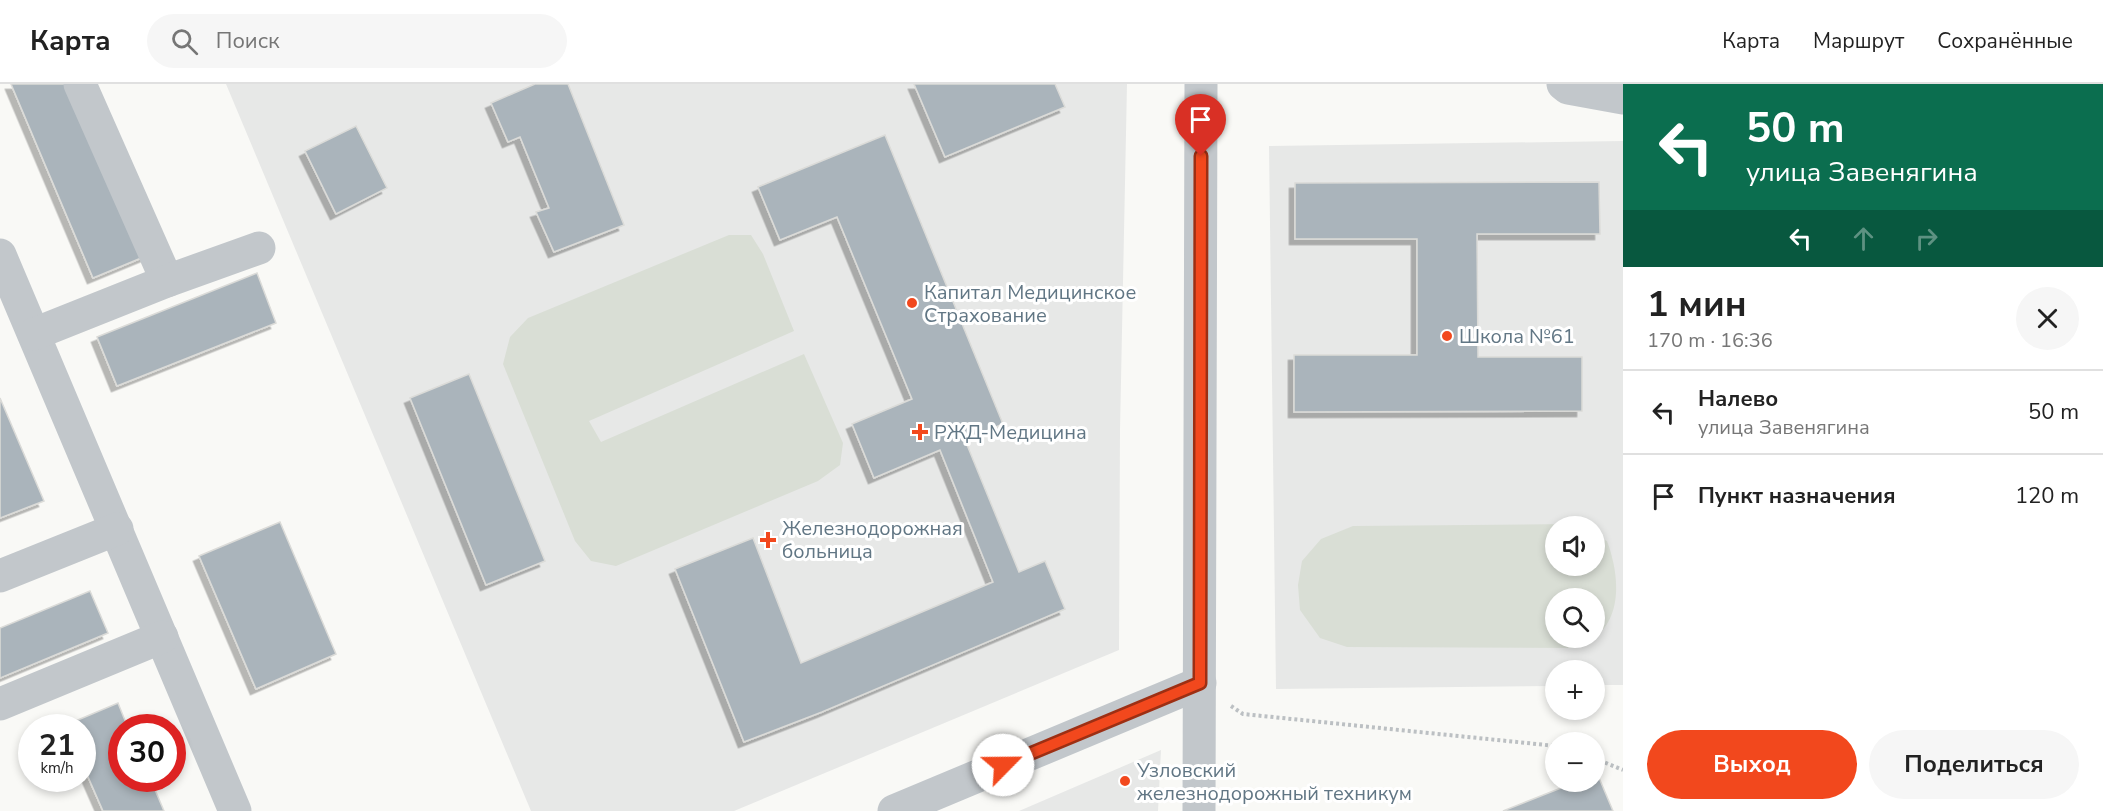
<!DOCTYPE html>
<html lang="ru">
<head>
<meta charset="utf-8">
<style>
	body { margin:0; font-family:"Nunito Sans",sans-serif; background:#f6f6f6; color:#222; height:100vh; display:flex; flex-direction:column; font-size:22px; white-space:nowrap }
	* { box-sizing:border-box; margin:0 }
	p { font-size:20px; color:#767676 }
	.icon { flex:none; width:33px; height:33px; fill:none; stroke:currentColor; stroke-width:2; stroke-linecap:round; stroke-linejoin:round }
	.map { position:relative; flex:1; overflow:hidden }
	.side { display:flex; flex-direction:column; background:#fff; width:480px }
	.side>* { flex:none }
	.hud { background:#0b6e4f; color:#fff; overflow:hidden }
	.buttons { position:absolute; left:1545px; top:432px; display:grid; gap:12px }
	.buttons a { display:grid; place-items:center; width:60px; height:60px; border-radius:50%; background:#fff; box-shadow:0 3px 9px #0003; font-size:30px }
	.speed { position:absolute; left:18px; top:630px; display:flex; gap:12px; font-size:30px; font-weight:700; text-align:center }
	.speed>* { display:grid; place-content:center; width:78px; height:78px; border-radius:50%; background:#fff; box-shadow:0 3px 9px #0003; line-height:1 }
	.speed small { font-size:15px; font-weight:400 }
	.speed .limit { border:9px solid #d22; background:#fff; color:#111 }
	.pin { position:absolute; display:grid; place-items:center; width:51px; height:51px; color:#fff; margin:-62px -26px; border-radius:50% 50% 50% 0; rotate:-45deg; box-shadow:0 0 6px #0007 }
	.pin .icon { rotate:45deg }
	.me { position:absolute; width:66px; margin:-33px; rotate:67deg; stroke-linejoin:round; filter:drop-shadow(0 0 4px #0008) }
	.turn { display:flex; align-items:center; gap:21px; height:126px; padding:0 24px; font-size:27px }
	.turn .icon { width:78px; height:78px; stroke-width:2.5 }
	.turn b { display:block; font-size:42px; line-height:51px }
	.lanes { display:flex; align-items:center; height:57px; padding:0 24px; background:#0003; justify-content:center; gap:30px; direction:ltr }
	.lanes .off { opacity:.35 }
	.round { display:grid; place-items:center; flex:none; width:63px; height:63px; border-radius:32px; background:#f6f6f6 }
	.head { display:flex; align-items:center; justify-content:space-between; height:102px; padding:0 24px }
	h1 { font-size:36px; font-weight:700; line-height:45px }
	.button { display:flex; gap:12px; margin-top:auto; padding:12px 24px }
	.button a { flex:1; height:69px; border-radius:36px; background:#f2481d; color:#fff; font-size:24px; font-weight:700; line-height:69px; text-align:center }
	.button a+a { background:#f6f6f6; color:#222 }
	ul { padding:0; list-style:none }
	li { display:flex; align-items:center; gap:18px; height:84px; padding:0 24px; border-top:2px solid #e0e0e0 }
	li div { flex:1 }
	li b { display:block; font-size:22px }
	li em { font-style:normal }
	header { display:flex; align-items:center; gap:36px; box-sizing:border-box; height:84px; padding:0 30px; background:#fff; border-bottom:2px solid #e0e0e0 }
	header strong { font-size:28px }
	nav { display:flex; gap:33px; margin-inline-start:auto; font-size:21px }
	.search { width:420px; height:54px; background:#f6f6f6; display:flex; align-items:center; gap:15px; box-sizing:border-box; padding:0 21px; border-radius:33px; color:#767676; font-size:22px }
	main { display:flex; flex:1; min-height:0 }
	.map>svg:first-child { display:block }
</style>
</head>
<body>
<header>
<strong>Карта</strong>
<div class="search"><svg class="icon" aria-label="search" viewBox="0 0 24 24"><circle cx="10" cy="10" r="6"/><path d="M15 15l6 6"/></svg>Поиск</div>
<nav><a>Карта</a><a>Маршрут</a><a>Сохранённые</a></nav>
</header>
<main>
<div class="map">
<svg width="1623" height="727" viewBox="0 0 1623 727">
	<defs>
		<filter id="shadow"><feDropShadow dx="-5.5" dy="5.5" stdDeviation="0" flood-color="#0004"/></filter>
	</defs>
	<rect width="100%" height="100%" fill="#f9f9f6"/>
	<g fill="#e7e8e7" fill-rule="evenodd">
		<polygon points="226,0 1127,0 1120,346 1119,566 734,727 531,727"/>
		<path d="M1623,57v544h-28l-1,-15h-38l-1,16 -279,3 -7,-543zM1556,442h38v40h-38zM1556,514h38v40h-38z"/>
		<polygon points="1161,666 1158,727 1019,727"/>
	</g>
	<g fill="#d9ded5">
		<polygon points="729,151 751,151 763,170 794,247 589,337 601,358 804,270 843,359 840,381 818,397 616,482 591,477 575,457 503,280 510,253 528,234"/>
		<path d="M1572,440l5,2h-21v40h38l1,-31 12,6c12,32 16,75 -12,96l-1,-39h-38v40h38l-18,10 -229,-1 -27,-9 -20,-28 -2,-25 4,-24 19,-22 32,-13z"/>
	</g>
	<g fill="#aab4bb" stroke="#dbdbd8" stroke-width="1.5" filter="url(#shadow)">
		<polygon points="11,0 74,0 146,172 93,194"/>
		<polygon points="535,0 568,0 624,141 554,168 536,128 549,124 520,53 508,58 491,19"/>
		<polygon points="914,0 1055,0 1065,23 945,73"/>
		<polygon points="356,42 387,104 336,130 305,67"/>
		<polygon points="885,51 1003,340 965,356 1019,488 1045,477 1065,525 822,628 744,658 675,485 753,454 801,579 993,498 940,366 874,394 852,340 912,315 837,133 780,156 758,103"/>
		<polygon points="1599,98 1600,150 1477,150 1478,273 1582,273 1582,327 1294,328 1294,271 1417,271 1417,155 1295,155 1295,99"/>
		<polygon points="257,189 276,239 117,302 97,253"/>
		<polygon points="469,290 545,477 486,501 410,314"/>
		<polygon points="0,314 44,417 0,434"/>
		<polygon points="280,438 336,570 256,605 199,472"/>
		<polygon points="90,507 108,549 0,594 0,544"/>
		<polygon points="118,619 128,644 122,644 122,694 150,694 164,727 103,727 82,679 82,644 67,644 66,641"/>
		<polygon points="1597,689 1613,727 1503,727 1576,698 1594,698 1594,690"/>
	</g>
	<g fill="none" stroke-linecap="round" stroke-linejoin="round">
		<g stroke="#bcc0c3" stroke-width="4" stroke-dasharray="3 3" stroke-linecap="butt">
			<polyline points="1231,622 1243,630 1556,662"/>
			<polyline points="1594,674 1623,686"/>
		</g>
		<g stroke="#c2c7cb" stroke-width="33">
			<polyline points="80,0 167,197"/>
			<polyline points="1563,0 1568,4 1623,14"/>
			<polyline points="0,171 235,727"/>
			<polyline points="34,250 167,197 259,164"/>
			<polyline points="0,492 117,445"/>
			<polyline points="0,620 162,553"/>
			<polyline points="894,727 1200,599"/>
			<polyline points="1199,727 1201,0"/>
		</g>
	</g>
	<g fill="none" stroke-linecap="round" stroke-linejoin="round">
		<g stroke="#9d2f13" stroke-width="15">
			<polyline id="route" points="1003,681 1200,599 1201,72"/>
		</g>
		<use href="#route" stroke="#f2481d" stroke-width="10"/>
	</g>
	<g fill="#f2481d" stroke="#fff" stroke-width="2">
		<circle cx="912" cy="219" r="6"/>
		<circle cx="1447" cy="252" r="6"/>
		<path d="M917 339h6v6h6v6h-6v6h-6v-6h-6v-6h6z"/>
		<path d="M765 447h6v6h6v6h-6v6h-6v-6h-6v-6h6z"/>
		<circle cx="1125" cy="697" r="6"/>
	</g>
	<g text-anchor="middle" stroke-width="6" stroke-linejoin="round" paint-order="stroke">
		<g font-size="20" fill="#617684" stroke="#fff" text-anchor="start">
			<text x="924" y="215">Капитал Медицинское<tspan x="924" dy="23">Страхование</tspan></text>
			<text x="1459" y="259">Школа №61</text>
			<text x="934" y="355">РЖД-Медицина</text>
			<text x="782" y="451">Железнодорожная<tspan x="782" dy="23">больница</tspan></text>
			<text x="1137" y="693">Узловский<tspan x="1137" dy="23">железнодорожный техникум</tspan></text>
		</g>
	</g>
</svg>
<div class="buttons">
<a><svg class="icon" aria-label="sound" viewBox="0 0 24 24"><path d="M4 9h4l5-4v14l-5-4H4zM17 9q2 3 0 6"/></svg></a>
<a><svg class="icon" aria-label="search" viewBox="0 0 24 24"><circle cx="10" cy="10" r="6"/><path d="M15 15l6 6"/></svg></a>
<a>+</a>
<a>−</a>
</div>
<div class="speed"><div>21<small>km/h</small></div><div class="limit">30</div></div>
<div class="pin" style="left:1201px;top:72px;background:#d93025"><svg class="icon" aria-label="arrive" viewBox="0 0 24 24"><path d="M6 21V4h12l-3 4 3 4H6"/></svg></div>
<svg class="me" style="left:1003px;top:681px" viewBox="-20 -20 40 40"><circle r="19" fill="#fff"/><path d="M0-13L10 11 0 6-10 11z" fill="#f2481d"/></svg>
</div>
<section class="side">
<div class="hud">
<div class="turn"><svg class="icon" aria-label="left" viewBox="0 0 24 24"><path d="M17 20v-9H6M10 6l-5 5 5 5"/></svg><div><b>50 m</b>улица Завенягина</div></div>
<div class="lanes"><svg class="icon" aria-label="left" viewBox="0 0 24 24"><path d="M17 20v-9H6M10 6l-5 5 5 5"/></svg><svg class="icon off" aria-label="ahead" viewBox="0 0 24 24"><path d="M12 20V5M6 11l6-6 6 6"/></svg><svg class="icon off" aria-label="right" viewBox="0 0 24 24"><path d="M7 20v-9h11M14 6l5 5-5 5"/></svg></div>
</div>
<div class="head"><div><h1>1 мин</h1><p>170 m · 16:36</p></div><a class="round"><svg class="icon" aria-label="close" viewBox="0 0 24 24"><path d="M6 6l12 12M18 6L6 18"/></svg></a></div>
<ul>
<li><svg class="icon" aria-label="left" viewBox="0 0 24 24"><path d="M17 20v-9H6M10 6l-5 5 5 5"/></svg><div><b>Налево</b><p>улица Завенягина</p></div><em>50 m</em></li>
<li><svg class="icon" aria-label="arrive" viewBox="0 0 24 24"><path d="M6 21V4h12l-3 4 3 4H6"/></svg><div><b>Пункт назначения</b></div><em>120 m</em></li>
</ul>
<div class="button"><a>Выход</a><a>Поделиться</a></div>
</section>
</main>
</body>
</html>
